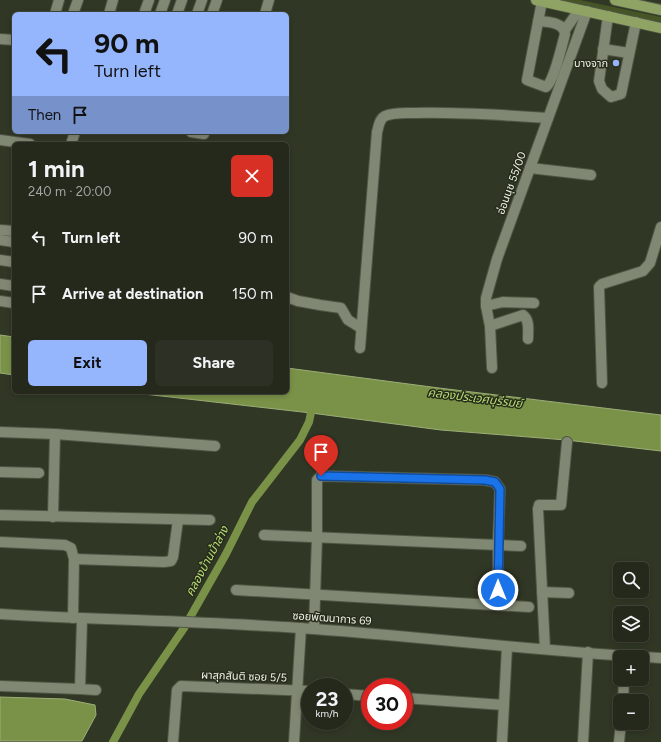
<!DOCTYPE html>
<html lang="en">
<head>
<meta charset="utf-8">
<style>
	body { margin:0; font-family:Figtree,"Noto Sans Thai",sans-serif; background:#2d3125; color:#f1f3f6; height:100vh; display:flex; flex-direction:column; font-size:15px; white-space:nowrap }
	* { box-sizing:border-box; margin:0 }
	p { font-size:13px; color:#a3a6a3 }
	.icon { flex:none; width:22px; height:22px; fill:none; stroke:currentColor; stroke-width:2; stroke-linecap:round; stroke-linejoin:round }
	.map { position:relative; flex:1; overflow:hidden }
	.sheet { position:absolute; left:12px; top:142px; width:277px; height:252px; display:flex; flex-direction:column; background:#25291c; border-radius:6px; box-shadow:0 2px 6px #0003,0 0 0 1px #42453b }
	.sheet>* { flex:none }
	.top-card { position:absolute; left:12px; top:12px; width:277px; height:122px; border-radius:6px; box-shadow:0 2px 6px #0003,0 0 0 1px #42453b; background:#95b6fd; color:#111; overflow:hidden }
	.buttons { position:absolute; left:613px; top:562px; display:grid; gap:8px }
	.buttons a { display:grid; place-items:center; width:36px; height:36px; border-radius:6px; background:#25291c; box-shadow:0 2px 6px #0003,0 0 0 1px #42453b; font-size:20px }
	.speed { position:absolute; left:301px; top:678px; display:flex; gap:8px; font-size:20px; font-weight:700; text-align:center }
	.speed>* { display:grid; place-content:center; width:52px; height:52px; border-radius:50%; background:#25291c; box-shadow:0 2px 6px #0003,0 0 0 1px #42453b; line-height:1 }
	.speed small { font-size:10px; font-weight:400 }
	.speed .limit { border:6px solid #d22; background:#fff; color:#111 }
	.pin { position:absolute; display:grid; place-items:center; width:34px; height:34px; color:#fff; margin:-41px -17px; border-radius:50% 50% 50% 0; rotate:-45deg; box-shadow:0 0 4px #0007 }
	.pin .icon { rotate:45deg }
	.me { position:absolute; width:44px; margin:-22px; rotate:0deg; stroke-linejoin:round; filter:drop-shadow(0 0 3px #0008) }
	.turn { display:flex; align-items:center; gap:14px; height:84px; padding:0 16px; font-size:18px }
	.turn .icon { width:52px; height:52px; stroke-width:2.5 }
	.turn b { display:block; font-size:28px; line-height:34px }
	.then { display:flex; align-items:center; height:38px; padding:0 16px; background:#0003; gap:8px; font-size:15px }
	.round { display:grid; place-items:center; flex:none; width:42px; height:42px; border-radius:6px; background:#2d3125 }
	.headline { display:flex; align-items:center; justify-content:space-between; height:68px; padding:0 16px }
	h1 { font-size:24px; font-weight:700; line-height:30px }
	.primary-button { display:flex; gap:8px; margin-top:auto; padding:8px 16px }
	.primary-button a { flex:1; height:46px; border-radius:6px; background:#95b6fd; color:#111; font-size:16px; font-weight:700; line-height:46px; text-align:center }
	.primary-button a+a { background:#2d3125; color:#f1f3f6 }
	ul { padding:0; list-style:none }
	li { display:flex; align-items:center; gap:12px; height:56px; padding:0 16px }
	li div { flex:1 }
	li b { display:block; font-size:15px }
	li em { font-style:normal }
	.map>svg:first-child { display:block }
</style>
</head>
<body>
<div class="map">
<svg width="661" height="742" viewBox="0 0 661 742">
	<rect width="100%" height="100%" fill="#313725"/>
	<polygon fill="#465525" points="559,0 580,0 661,17 661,22"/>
	<g fill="#7a9248" stroke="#9cae77">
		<polygon points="0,335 14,337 14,375 0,373"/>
		<polygon points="287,368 439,388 661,415 661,451 566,440 441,430 311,413 126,392 287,392"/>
		<polygon points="0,697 65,699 95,705 96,715 82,741 0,741"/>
	</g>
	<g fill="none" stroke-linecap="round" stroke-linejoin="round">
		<polyline stroke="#7a9248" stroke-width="8" points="113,742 139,694 184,628 226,554 252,502 300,440 309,422 313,403"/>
		<g stroke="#505645" stroke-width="12">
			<g id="minor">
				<polyline points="55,14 59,0"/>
				<polyline points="73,14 78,0"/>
				<polyline points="109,14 113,0"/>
				<polyline points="144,14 149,0"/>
				<polyline points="160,14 165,0"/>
				<polyline points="177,14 182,0"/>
				<polyline points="197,14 202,0"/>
				<polyline points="212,14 217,0"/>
				<polyline points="265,14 269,0"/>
				<polyline points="608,16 599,81 602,89 611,97 621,94 636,22"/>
				<path d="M538,21c9,1 26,1 27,13 -3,11 -11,47 -19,53l-19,-7 15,-79"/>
				<polyline points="565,30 579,10"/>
				<polyline points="0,39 14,40"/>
				<polyline points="603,49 629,53"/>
				<polyline points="191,132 204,134"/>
				<polyline points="0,140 30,144"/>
				<polyline points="71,144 75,132"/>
				<polyline points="530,168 591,175"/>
				<polyline points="0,230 14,231"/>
				<polyline points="0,240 14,242"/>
				<polyline points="0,260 14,262"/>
				<polyline points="0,284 14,286"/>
				<polyline points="287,297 298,301 320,305 341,308 348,320 361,328"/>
				<polyline points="0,301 14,303"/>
				<polyline points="486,306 503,302 534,303"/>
				<path d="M490,326l33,-11c7,5 5,16 5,24"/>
				<path d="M360,348l17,-216c2,-6 2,-13 8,-16 8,-4 21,-3 30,-3 44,-1 89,2 133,5"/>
				<polyline points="492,368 490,326 486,306 486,298 497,259 587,11"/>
				<polyline points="602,383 599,287 602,284 643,271 650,263 661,227"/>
				<polyline points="0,432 55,434 215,446"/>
				<polyline points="0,472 39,473"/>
				<polyline points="0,515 210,520"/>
				<polyline points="53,517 55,434"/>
				<polyline points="264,535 521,546"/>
				<polyline points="0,542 65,545 71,548 74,559 73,618"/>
				<polyline points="74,559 164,562 171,561 173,557 178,520"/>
				<polyline points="236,590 529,607"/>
				<polyline points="542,592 569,593"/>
				<path d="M0,614c100,6 200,7 299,14 121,8 241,24 362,30"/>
				<polyline points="82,619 80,689 96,690"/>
				<polyline points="314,629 317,537 317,480 321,476 485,480 495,482 500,489 498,545 498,605"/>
				<polyline points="545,649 538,509 539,505 561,505 567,442"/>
				<polyline points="0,686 80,689"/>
				<polyline points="344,694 370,696"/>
				<polyline points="404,698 504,705"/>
				<polyline points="623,701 624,679"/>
				<polyline points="173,742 177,690 181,686 310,691"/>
				<polyline points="294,742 301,628"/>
				<polyline points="502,742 507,647"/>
				<polyline points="583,742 588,652"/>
				<polyline points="619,742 621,723"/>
			</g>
		</g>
		<g stroke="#505645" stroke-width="12">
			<g id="major">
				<polyline points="536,0 661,28"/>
				<polyline points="615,0 661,10"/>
			</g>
		</g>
		<use href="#minor" stroke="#808873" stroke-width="10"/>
		<use href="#major" stroke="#8fa464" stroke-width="10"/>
	</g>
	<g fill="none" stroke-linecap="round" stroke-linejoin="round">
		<g stroke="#114b97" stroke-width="10">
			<polyline id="route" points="321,476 485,480 495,482 500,489 498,590"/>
		</g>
		<use href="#route" stroke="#1a73e8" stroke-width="7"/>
	</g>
	<circle fill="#95b6fd" stroke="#272d1b" stroke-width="1.5" cx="616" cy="63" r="4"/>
	<g text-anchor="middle" stroke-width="3" stroke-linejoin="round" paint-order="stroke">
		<g font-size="11" fill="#edf1e6" stroke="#272d1b" text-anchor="end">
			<text x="608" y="67">บางจาก</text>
		</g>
		<g font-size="11" fill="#edf1e6" stroke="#272d1b">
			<text transform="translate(511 183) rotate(-70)" y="4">อ่อนนุช 55/00</text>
			<text transform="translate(332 618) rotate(4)" y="4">ซอยพัฒนาการ 69</text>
			<text transform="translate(244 676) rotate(2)" y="4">ผาสุกสันติ ซอย 5/5</text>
		</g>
		<g font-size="12" font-style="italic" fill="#b9db75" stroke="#272d1b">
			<text transform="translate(475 398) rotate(7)" y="4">คลองประเวศบุรีรมย์</text>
			<text transform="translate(207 561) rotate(-62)" y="4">คลองบ้านม้าล่าง</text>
		</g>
	</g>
</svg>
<div class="buttons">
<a><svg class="icon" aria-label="search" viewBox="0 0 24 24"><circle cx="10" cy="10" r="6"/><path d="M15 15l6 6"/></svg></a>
<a><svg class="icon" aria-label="layers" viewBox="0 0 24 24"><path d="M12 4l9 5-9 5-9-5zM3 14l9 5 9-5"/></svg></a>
<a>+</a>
<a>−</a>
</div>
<div class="speed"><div>23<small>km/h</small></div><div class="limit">30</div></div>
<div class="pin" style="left:321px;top:476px;background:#d93025"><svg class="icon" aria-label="arrive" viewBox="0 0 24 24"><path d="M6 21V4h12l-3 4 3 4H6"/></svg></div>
<svg class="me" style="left:498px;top:590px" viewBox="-20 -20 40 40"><circle r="17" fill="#1a73e8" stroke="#fff" stroke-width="3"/><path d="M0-11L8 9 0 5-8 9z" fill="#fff"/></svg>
<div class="top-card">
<div class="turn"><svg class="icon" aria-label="left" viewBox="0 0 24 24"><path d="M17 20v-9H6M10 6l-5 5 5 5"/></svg><div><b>90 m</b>Turn left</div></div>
<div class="then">Then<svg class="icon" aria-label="arrive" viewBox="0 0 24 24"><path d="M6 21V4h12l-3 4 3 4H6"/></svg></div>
</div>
<section class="sheet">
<div class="headline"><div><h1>1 min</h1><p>240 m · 20:00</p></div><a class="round" style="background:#d93025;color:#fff"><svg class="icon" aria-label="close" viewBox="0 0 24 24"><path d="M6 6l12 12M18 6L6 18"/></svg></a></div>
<ul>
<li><svg class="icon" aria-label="left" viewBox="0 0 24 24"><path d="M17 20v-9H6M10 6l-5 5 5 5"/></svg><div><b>Turn left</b></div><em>90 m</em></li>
<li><svg class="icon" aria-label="arrive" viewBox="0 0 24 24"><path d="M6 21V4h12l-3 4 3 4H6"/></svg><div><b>Arrive at destination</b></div><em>150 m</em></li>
</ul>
<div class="primary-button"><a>Exit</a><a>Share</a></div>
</section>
</div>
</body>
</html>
